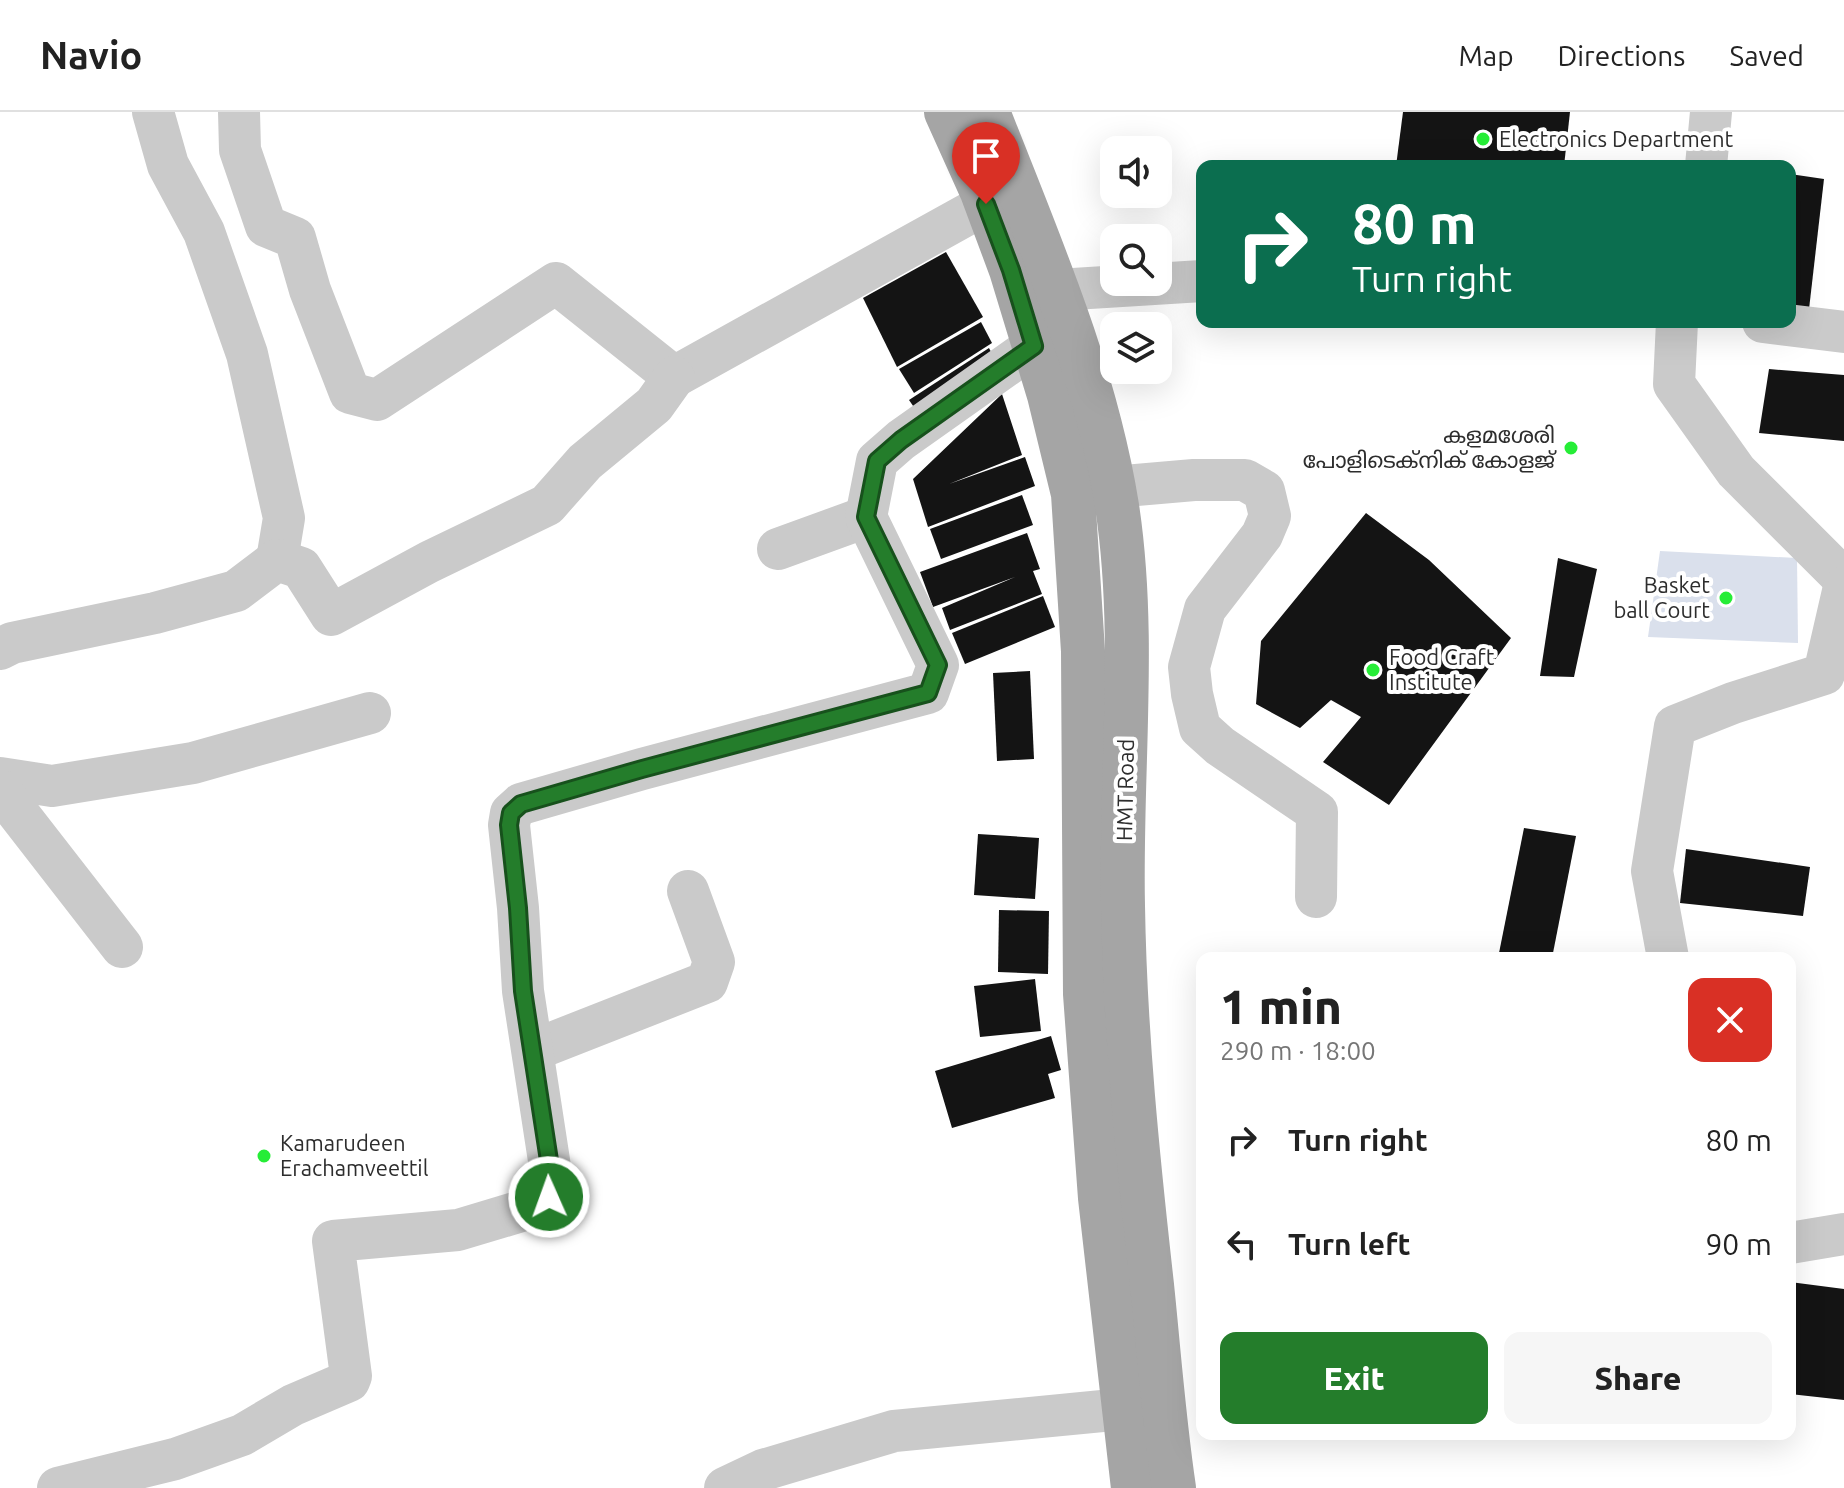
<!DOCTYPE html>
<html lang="en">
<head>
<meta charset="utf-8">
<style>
	body { margin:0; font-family:Ubuntu,"Noto Sans Malayalam",sans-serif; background:#f6f6f6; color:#222; height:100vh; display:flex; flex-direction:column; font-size:30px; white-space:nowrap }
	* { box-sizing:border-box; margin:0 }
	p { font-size:26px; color:#767676 }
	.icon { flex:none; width:44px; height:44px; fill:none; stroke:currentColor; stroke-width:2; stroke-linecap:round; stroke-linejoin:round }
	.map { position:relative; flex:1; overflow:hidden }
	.side { position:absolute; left:1196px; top:840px; width:600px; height:488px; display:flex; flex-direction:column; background:#fff; border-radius:16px; box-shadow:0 8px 32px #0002 }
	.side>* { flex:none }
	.banner { position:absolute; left:1196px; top:48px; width:600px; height:168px; border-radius:16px; box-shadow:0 8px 32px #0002; background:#0b6e4f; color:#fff; overflow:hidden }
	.controls { position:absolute; left:1100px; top:24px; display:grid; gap:16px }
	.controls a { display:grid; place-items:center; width:72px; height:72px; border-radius:16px; background:#fff; box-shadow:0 8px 32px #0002; font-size:40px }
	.pin { position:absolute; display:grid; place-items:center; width:68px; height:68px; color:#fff; margin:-82px -34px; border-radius:50% 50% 50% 0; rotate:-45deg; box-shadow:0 0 8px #0007 }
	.pin .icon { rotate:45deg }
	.me { position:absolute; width:88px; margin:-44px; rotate:358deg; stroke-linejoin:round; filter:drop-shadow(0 0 6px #0008) }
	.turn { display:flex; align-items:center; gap:28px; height:168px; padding:0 24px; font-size:36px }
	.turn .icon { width:104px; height:104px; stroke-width:2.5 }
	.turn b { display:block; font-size:56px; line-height:68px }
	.round { display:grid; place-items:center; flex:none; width:84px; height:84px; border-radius:16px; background:#f6f6f6 }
	.overview { display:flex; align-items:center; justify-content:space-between; height:136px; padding:0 24px }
	h1 { font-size:48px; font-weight:800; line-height:60px }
	.button { display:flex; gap:16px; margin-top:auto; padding:16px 24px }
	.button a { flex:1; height:92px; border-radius:16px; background:#247d2b; color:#fff; font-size:32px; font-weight:800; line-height:92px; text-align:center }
	.button a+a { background:#f6f6f6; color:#222 }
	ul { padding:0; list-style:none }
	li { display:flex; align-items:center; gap:24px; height:104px; padding:0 24px }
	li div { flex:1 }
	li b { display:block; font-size:30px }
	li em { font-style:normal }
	header { display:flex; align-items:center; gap:48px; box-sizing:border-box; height:112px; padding:0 40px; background:#fff; border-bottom:2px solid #e0e0e0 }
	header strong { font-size:38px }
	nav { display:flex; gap:44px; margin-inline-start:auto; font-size:28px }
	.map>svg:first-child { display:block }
</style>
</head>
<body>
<header>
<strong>Navio</strong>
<nav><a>Map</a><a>Directions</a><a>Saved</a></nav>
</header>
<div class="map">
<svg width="1844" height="1376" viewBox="0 0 1844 1376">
	<rect width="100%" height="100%" fill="#fff"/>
	<polygon fill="#dae0ec" points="1660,439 1797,446 1798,531 1648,525"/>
	<g fill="#141414">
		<polygon points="1403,0 1570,0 1564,54 1396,54"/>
		<polygon points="1790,62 1824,67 1808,206 1790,203"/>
		<polygon points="946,140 983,205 897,255 863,186"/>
		<polygon points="981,210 992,231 914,281 899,257"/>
		<polygon points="989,236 999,255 924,310 909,288"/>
		<polygon points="1769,257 1844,263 1844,329 1759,321"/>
		<polygon points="1002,282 1022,343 949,372 1025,345 1035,374 928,415 913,367"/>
		<polygon points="1022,383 1033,413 941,447 930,417"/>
		<polygon points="1366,401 1429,448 1511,526 1389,693 1323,650 1361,605 1331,588 1300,616 1256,592 1261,529"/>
		<polygon points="1027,421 1040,457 1033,459 1042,482 950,518 942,496 1015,465 933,495 920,460"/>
		<polygon points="1558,446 1597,457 1574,565 1540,564"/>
		<polygon points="1043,484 1055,515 965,552 952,521"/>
		<polygon points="1030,559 1034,647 997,649 993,561"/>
		<polygon points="1524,716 1576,724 1552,846 1498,846"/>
		<polygon points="978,722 1039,726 1035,787 974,783"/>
		<polygon points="1686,737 1810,755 1803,804 1680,791"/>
		<polygon points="999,798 1049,799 1048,862 998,860"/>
		<polygon points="1035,867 1041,919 980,925 974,874"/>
		<polygon points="1051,924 1061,958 1048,962 1055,986 952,1016 935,959"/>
		<polygon points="1790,1170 1844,1177 1844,1288 1790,1282"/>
	</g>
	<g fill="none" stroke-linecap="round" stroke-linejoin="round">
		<g stroke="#cacaca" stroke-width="42">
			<polyline points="153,0 168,53 204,120 247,242 284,406 277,448"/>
			<polyline points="239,0 240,38 266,114 295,126 310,178 350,281 377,288 556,171 674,265 986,92"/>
			<polyline points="1706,54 1711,0"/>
			<polyline points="1057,178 1202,169"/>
			<polyline points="1677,210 1674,272 1736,359 1844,467"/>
			<polyline points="1763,210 1844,220"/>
			<polyline points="1113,375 1194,368 1245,368 1264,379 1270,404 1262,423 1205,497 1189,555 1192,582 1200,616 1220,634 1317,700 1316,785"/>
			<polyline points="778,437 866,405"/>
			<polyline points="0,537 12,531 155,501 236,479 277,448 301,456 331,503 429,450 547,393 585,350 654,293 674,265"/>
			<polyline points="0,666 52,674 193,651 370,601"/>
			<polyline points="0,678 122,835"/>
			<polyline points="1668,846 1652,759 1675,614 1733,591 1824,562 1844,475"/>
			<polyline points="534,938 707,870 714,850 688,779"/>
			<polyline points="1790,1131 1844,1122"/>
			<polyline points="58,1376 175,1347 242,1323 293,1293 349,1269 351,1264 333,1129 458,1118 538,1094 549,1085 552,1068 523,879 518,796 509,713 511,701 521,692 642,657 928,581 938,553 866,405 877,349 901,328 1034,234"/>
			<polyline points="725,1376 763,1358 894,1319 1123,1297"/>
		</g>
		<g stroke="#a5a5a5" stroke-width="44">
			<polyline points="946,0 982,80 1011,158 1049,283 1073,382 1083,539 1085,882 1100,1086 1133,1376"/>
			<path d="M988,0c50,128 107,257 129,394 20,130 3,269 6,400 2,127 15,254 29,379 7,68 12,136 22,203"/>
		</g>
	</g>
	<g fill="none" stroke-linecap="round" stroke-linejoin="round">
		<g stroke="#17511c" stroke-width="20">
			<polyline id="route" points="549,1085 552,1068 523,879 518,796 509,713 511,701 521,692 642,657 928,581 938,553 866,405 877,349 901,328 1034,234 1011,158 986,92"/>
		</g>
		<use href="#route" stroke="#247d2b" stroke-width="14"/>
	</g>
	<g fill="#26ed37" stroke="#fff" stroke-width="3">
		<circle cx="1483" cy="27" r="8"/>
		<circle cx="1571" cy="336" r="8"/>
		<circle cx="1726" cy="486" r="8"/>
		<circle cx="1373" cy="558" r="8"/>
		<circle cx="264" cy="1044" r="8"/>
	</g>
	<g text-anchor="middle" stroke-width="8" stroke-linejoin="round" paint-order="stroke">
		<g font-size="22" fill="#2d2d2d" stroke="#fff" text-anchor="start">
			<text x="1499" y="35">Electronics Department</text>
			<text x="1555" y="331" text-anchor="end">കളമശേരി<tspan x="1555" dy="25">പോളിടെക്നിക് കോളജ്</tspan></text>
			<text x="1710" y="481" text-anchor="end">Basket<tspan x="1710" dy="25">ball Court</tspan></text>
			<text x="1389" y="553">Food Craft<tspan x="1389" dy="25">Institute</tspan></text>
			<text x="280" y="1039">Kamarudeen<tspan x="280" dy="25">Erachamveettil</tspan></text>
		</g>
		<g font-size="22" fill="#2d2d2d" stroke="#fff">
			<text transform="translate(1125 678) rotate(-89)" y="8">HMT Road</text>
		</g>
	</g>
</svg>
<div class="controls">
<a><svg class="icon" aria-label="sound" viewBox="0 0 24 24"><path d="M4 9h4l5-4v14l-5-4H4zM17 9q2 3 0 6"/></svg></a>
<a><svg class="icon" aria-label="search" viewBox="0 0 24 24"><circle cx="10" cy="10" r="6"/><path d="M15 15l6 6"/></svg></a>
<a><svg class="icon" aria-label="layers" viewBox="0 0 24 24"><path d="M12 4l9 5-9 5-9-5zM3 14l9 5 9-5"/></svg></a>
</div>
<div class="pin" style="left:986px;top:92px;background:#d93025"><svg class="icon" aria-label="arrive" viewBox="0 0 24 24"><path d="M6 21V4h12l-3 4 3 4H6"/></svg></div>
<svg class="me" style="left:549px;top:1085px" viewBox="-20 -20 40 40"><circle r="17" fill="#247d2b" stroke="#fff" stroke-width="3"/><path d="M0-11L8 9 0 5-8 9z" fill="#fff"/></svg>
<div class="banner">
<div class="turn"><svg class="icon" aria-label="right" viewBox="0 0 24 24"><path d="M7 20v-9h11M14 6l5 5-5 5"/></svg><div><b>80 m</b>Turn right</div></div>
</div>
<section class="side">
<div class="overview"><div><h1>1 min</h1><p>290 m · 18:00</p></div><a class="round" style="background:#d93025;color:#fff"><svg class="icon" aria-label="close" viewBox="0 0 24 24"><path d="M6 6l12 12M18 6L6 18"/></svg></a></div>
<ul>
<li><svg class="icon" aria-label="right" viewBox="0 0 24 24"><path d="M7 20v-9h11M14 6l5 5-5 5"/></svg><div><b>Turn right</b></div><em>80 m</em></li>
<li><svg class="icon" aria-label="left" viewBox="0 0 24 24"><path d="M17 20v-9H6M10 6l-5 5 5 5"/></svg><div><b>Turn left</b></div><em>90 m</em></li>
</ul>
<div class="button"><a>Exit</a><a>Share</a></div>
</section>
</div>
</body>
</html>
